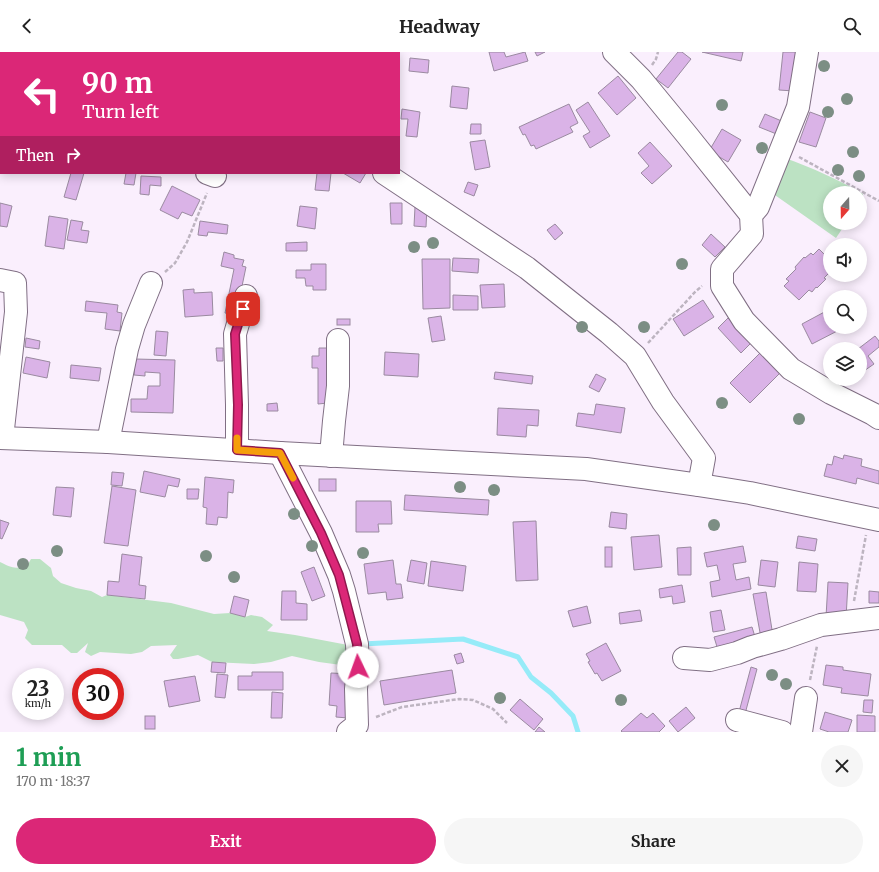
<!DOCTYPE html>
<html lang="en">
<head>
<meta charset="utf-8">
<style>
	body { margin:0; font-family:Merriweather,serif; background:#f6f6f6; color:#222; height:100vh; display:flex; flex-direction:column; font-size:15px; white-space:nowrap }
	* { box-sizing:border-box; margin:0 }
	p { font-size:13px; color:#767676 }
	.icon { flex:none; width:22px; height:22px; fill:none; stroke:currentColor; stroke-width:2; stroke-linecap:round; stroke-linejoin:round }
	.map { position:relative; height:680px; overflow:hidden }
	.drawer { display:flex; flex-direction:column; background:#fff; flex:1 }
	.drawer>* { flex:none }
	.banner { position:absolute; left:0px; top:0px; width:400px; height:122px; box-shadow:0 2px 10px #0003; background:#db2777; color:#fff; overflow:hidden }
	.needle { width:26px; rotate:200deg }
	.tools { position:absolute; left:823px; top:134px; display:grid; gap:8px }
	.tools a { display:grid; place-items:center; width:44px; height:44px; border-radius:50%; background:#fff; box-shadow:0 2px 10px #0003; font-size:20px }
	.speed { position:absolute; left:12px; top:616px; display:flex; gap:8px; font-size:20px; font-weight:700; text-align:center }
	.speed>* { display:grid; place-content:center; width:52px; height:52px; border-radius:50%; background:#fff; box-shadow:0 2px 10px #0003; line-height:1 }
	.speed small { font-size:10px; font-weight:400 }
	.speed .limit { border:6px solid #d22; background:#fff; color:#111 }
	.pin { position:absolute; display:grid; place-items:center; width:34px; height:34px; color:#fff; margin:-17px; border-radius:8px; box-shadow:0 2px 6px #0006 }
	.me { position:absolute; width:44px; margin:-22px; rotate:357deg; stroke-linejoin:round; filter:drop-shadow(0 0 3px #0008) }
	.turn { display:flex; align-items:center; gap:14px; height:84px; padding:0 16px; font-size:18px }
	.turn .icon { width:52px; height:52px; stroke-width:2.5 }
	.turn b { display:block; font-size:28px; line-height:34px }
	.then { display:flex; align-items:center; height:38px; padding:0 16px; background:#0003; gap:8px; font-size:15px }
	.round { display:grid; place-items:center; flex:none; width:42px; height:42px; border-radius:21px; background:#f6f6f6 }
	.summary { display:flex; align-items:center; justify-content:space-between; height:68px; padding:0 16px }
	h1 { font-size:24px; font-weight:700; line-height:30px; color:#1e9e55 }
	.cta { display:flex; gap:8px; margin-top:auto; padding:8px 16px }
	.cta a { flex:1; height:46px; border-radius:24px; background:#db2777; color:#fff; font-size:16px; font-weight:700; line-height:46px; text-align:center }
	.cta a+a { background:#f6f6f6; color:#222 }
	header { display:flex; justify-content:space-between; align-items:center; height:52px; padding:0 16px; background:#fff; font-size:18px; font-weight:700 }
	.map>svg:first-child { display:block }
</style>
</head>
<body>
<header><svg class="icon" aria-label="back" viewBox="0 0 24 24"><path d="M15 5l-7 7 7 7"/></svg>Headway<svg class="icon" aria-label="search" viewBox="0 0 24 24"><circle cx="10" cy="10" r="6"/><path d="M15 15l6 6"/></svg></header>
<div class="map">
<svg width="879" height="680" viewBox="0 0 879 680">
	<rect width="100%" height="100%" fill="#faeffd"/>
	<g fill="#bce2c3">
		<path d="M785,106c27,10 53,21 78,36l-1,4 -2,3v-8h-30v30h16l-10,15 -64,-45z"/>
		<path d="M31,507h9l11,9 2,8 8,7 15,5 15,3 11,6 5,-2 64,8 43,11 16,-1 15,4 6,-2 11,2 11,8 -6,6 28,4 53,10 1,6 -5,2 -3,12 -22,-3 -27,-6 -21,6 -17,2 -42,-2 -14,-7 -20,4h-5l-3,-4 7,-10 -26,1 -9,6 -11,2 -31,-2 -9,4 -6,-4 3,-9 -11,10h-6l-9,-8h-30l-7,-7 3,-8 -4,-8 -24,-7v-53c12,6 14,7 27,4z"/>
	</g>
	<g fill="none" stroke-linecap="round" stroke-linejoin="round">
		<polyline stroke="#96ebf8" stroke-width="5" points="362,592 463,587 518,605 531,625 551,641 573,664 578,680"/>
	</g>
	<g fill="#dab3e7" stroke="#9a8aa0">
		<polygon points="0,0 21,0 21,1 1,1 1,12 0,11"/>
		<rect x="296" y="0" width="57" height="1"/>
		<polygon points="489,0 504,0 506,5 525,0 528,9 494,19"/>
		<polygon points="535,0 545,0 537,4"/>
		<polygon points="678,0 682,0 691,7 668,36 656,27"/>
		<polygon points="702,0 743,0 741,9"/>
		<polygon points="783,0 799,0 794,39 779,38"/>
		<polygon points="410,6 429,8 428,21 409,19"/>
		<polygon points="618,24 636,46 617,63 598,41"/>
		<polygon points="452,34 469,36 467,57 450,55"/>
		<polygon points="588,50 610,84 590,96 583,84 590,80 576,58"/>
		<polygon points="569,52 578,71 570,75 573,80 536,97 534,93 531,94 525,82 523,83 519,75"/>
		<polygon points="402,57 420,60 417,85 406,84 408,67 401,67"/>
		<polygon points="810,60 826,66 816,95 799,90"/>
		<polygon points="765,62 784,70 779,83 759,75"/>
		<polygon points="471,72 481,72 481,82 470,82"/>
		<polygon points="722,77 741,88 728,110 709,99"/>
		<polygon points="485,88 490,115 475,118 470,90"/>
		<polygon points="650,90 672,114 652,132 641,121 649,114 638,101"/>
		<polygon points="71,121 84,121 76,148 64,145"/>
		<polygon points="126,121 136,121 134,133 124,132"/>
		<polygon points="317,121 331,121 329,139 315,138"/>
		<polygon points="343,121 366,121 360,131"/>
		<polygon points="141,124 161,125 161,134 150,133 149,143 140,142"/>
		<polygon points="468,130 478,133 474,144 464,140"/>
		<polygon points="172,134 200,148 192,164 182,160 178,167 160,158"/>
		<polygon points="0,151 12,154 7,175 0,174"/>
		<polygon points="390,151 402,151 402,172 391,172"/>
		<polygon points="300,154 317,156 315,177 297,174"/>
		<polygon points="415,155 427,155 426,175 414,174"/>
		<polygon points="49,164 68,167 64,197 45,194"/>
		<polygon points="71,168 83,170 81,178 89,179 87,191 67,188"/>
		<polygon points="200,169 228,173 227,182 208,180 207,184 198,183"/>
		<polygon points="555,172 563,181 555,188 547,178"/>
		<polygon points="711,182 725,195 715,205 702,193"/>
		<polygon points="307,190 307,199 286,199 286,191"/>
		<polygon points="819,197 830,208 830,220 824,226 826,227 817,236 816,235 812,240 809,238 799,248 784,234 789,229 786,227 796,217 795,215 804,205 805,206 811,201 813,203"/>
		<polygon points="224,200 234,203 234,206 244,208 242,214 246,215 236,263 225,261 234,217 221,214"/>
		<polygon points="453,206 479,207 478,221 452,219"/>
		<polygon points="422,207 450,207 450,256 423,257"/>
		<polygon points="311,212 326,212 326,238 313,238 313,234 306,234 305,226 296,226 296,218 311,218"/>
		<polygon points="504,232 505,255 482,256 480,233"/>
		<polygon points="194,237 194,241 212,240 213,263 185,265 183,238"/>
		<polygon points="453,243 478,244 478,258 453,258"/>
		<polygon points="703,248 714,265 684,284 673,267"/>
		<polygon points="86,249 118,253 117,260 122,261 120,279 105,277 107,261 85,259"/>
		<polygon points="830,257 830,275 843,276 812,292 802,272"/>
		<polygon points="441,264 445,288 432,290 428,266"/>
		<polygon points="728,266 752,290 741,301 718,276"/>
		<rect x="337" y="267" width="13" height="6"/>
		<polygon points="156,279 168,280 166,304 154,303"/>
		<polygon points="875,284 879,289 879,295 868,304 874,312 861,321 860,319 860,297 858,297"/>
		<polygon points="26,286 40,289 39,297 25,295"/>
		<polygon points="216,296 223,296 223,309 217,309"/>
		<polygon points="319,296 328,296 328,351 318,352 318,316 312,316 312,304 319,304"/>
		<polygon points="762,299 782,319 750,351 730,331"/>
		<polygon points="385,300 419,302 418,325 384,323"/>
		<polygon points="26,305 50,310 47,326 23,321"/>
		<polygon points="135,307 175,308 173,361 131,360 131,347 147,347 148,334 160,334 160,321 145,320 145,324 134,323"/>
		<polygon points="71,313 101,316 99,329 70,326"/>
		<polygon points="495,320 533,324 532,332 494,327"/>
		<polygon points="596,322 606,327 599,340 589,335"/>
		<polygon points="277,351 278,359 267,359 267,352"/>
		<polygon points="596,352 625,356 621,381 576,374 578,361 594,363"/>
		<polygon points="498,356 539,358 538,374 527,373 526,385 497,383"/>
		<polygon points="844,403 862,407 861,414 879,419 879,432 857,426 856,432 824,424 827,412 832,413 834,404 843,407"/>
		<polygon points="144,419 180,427 178,435 168,433 165,445 140,440"/>
		<polygon points="112,420 124,421 122,434 111,433"/>
		<polygon points="205,425 234,428 233,441 228,440 227,466 218,465 217,473 206,472 207,456 203,455"/>
		<rect x="319" y="427" width="17" height="12"/>
		<polygon points="112,434 136,438 128,494 104,491"/>
		<polygon points="56,435 74,436 71,465 53,463"/>
		<polygon points="187,437 199,437 198,447 187,447"/>
		<polygon points="405,443 489,448 488,463 404,458"/>
		<polygon points="356,449 391,449 392,472 378,472 379,480 356,480"/>
		<polygon points="611,460 627,462 626,477 609,475"/>
		<polygon points="0,468 9,471 2,487 0,486"/>
		<polygon points="536,469 538,528 516,529 513,470"/>
		<polygon points="659,483 662,515 634,518 631,485"/>
		<polygon points="798,484 817,487 815,499 796,496"/>
		<polygon points="743,494 746,510 733,512 736,528 749,525 751,537 712,545 710,530 720,528 717,513 707,515 704,501"/>
		<rect x="605" y="495" width="7" height="20"/>
		<polygon points="691,495 691,523 678,523 677,496"/>
		<polygon points="122,502 142,505 139,533 146,534 145,547 107,543 108,529 119,530"/>
		<polygon points="393,508 396,532 401,532 403,546 387,548 386,540 368,542 364,512"/>
		<polygon points="411,508 427,511 424,532 407,529"/>
		<polygon points="761,508 778,510 775,535 758,533"/>
		<polygon points="431,509 466,514 463,539 428,534"/>
		<polygon points="799,510 818,512 816,540 797,539"/>
		<polygon points="314,515 325,544 312,549 301,520"/>
		<polygon points="828,530 848,531 846,566 826,565"/>
		<polygon points="682,533 685,550 673,552 672,544 660,546 659,537"/>
		<polygon points="282,539 296,539 296,551 307,552 307,568 281,568"/>
		<polygon points="869,539 879,540 879,551 869,551"/>
		<polygon points="766,540 773,584 761,586 753,542"/>
		<polygon points="234,544 249,548 245,565 230,561"/>
		<polygon points="587,554 591,571 573,575 568,559"/>
		<polygon points="640,558 642,569 620,572 619,561"/>
		<polygon points="721,558 725,578 713,580 710,560"/>
		<polygon points="752,575 756,588 718,598 714,585"/>
		<polygon points="606,591 621,619 602,629 597,621 595,622 588,610 590,609 586,602"/>
		<polygon points="461,601 464,610 457,612 454,603"/>
		<polygon points="212,610 226,611 225,621 211,620"/>
		<polygon points="826,613 843,615 843,618 871,622 868,644 841,641 842,636 823,633"/>
		<polygon points="751,615 757,617 745,662 739,660"/>
		<polygon points="452,618 456,641 384,653 380,629"/>
		<polygon points="252,620 283,620 283,638 238,638 238,624 252,624"/>
		<polygon points="331,621 352,622 348,666 336,665 337,654 329,653"/>
		<polygon points="217,622 228,623 225,646 215,645"/>
		<polygon points="195,624 200,649 169,655 164,629"/>
		<polygon points="272,640 283,641 282,666 271,666"/>
		<polygon points="520,647 543,667 534,678 510,658"/>
		<polygon points="864,648 873,648 872,661 863,660"/>
		<polygon points="686,655 695,666 678,680 669,669"/>
		<polygon points="825,660 852,668 848,680 829,680 820,677"/>
		<polygon points="641,661 647,666 653,661 665,674 659,680 622,680 621,679"/>
		<polygon points="857,663 875,664 875,680 857,680"/>
		<rect x="145" y="664" width="10" height="13"/>
		<polygon points="539,675 545,680 535,680"/>
	</g>
	<g fill="none" stroke-linecap="round" stroke-linejoin="round">
		<g stroke="#806f84" stroke-width="24">
			<g id="minor">
				<polyline points="614,0 641,27 687,83 751,163 752,182 722,217 722,234 744,269 791,317 831,341 873,362 879,366"/>
				<polyline points="271,1 272,0"/>
				<polyline points="0,44 1,45"/>
				<polyline points="207,121 215,124"/>
				<polyline points="384,121 527,216 609,281 635,304 663,350 704,406 699,433"/>
				<polyline points="751,163 758,155 798,55 807,0"/>
				<polyline points="0,228 15,231 16,260 2,386"/>
				<polyline points="108,390 127,297 134,273 151,231"/>
				<polyline points="237,398 237,353 235,282 246,244"/>
				<polyline points="280,401 321,481 339,523 344,539 357,592 358,615 356,637 357,673 348,680"/>
				<polyline points="331,404 334,369 338,334 338,288"/>
				<polyline points="684,606 710,608 737,601 752,595 781,587 821,573 879,566"/>
				<polyline points="737,668 782,680"/>
				<polyline points="801,680 806,646"/>
			</g>
		</g>
		<g stroke="#806f84" stroke-width="24">
			<polyline id="major" points="0,386 108,390 280,401 586,417 699,433 750,441 879,468"/>
		</g>
		<g stroke="#bdb4c0" stroke-width="2.5" stroke-dasharray="4 2" stroke-linecap="butt">
			<polyline points="29,1 29,0"/>
			<polyline points="652,13 656,7 658,0"/>
			<polyline points="799,105 879,149"/>
			<polyline points="165,220 175,211 187,190 207,141"/>
			<polyline points="648,291 695,240 702,234"/>
			<polyline points="854,549 866,483"/>
			<polyline points="810,628 817,594"/>
			<polyline points="376,665 402,655 459,647 473,648 493,657 507,671"/>
		</g>
		<use href="#minor" stroke="#fff" stroke-width="22"/>
		<use href="#major" stroke="#fff" stroke-width="22"/>
	</g>
	<g fill="#7c8e84">
		<circle cx="824" cy="14" r="6"/>
		<circle cx="847" cy="47" r="6"/>
		<circle cx="722" cy="53" r="6"/>
		<circle cx="828" cy="60" r="6"/>
		<circle cx="762" cy="96" r="6"/>
		<circle cx="853" cy="100" r="6"/>
		<circle cx="838" cy="118" r="6"/>
		<circle cx="859" cy="124" r="6"/>
		<circle cx="433" cy="191" r="6"/>
		<circle cx="414" cy="195" r="6"/>
		<circle cx="682" cy="212" r="6"/>
		<circle cx="582" cy="275" r="6"/>
		<circle cx="644" cy="275" r="6"/>
		<circle cx="722" cy="351" r="6"/>
		<circle cx="799" cy="367" r="6"/>
		<circle cx="460" cy="435" r="6"/>
		<circle cx="494" cy="438" r="6"/>
		<circle cx="294" cy="462" r="6"/>
		<circle cx="714" cy="473" r="6"/>
		<circle cx="312" cy="494" r="6"/>
		<circle cx="57" cy="499" r="6"/>
		<circle cx="363" cy="501" r="6"/>
		<circle cx="206" cy="504" r="6"/>
		<circle cx="23" cy="512" r="6"/>
		<circle cx="234" cy="525" r="6"/>
		<circle cx="772" cy="623" r="6"/>
		<circle cx="786" cy="632" r="6"/>
		<circle cx="500" cy="646" r="6"/>
		<circle cx="621" cy="648" r="6"/>
	</g>
	<g fill="none" stroke-linecap="round" stroke-linejoin="round">
		<g stroke="#8e194d" stroke-width="10">
			<polyline id="route" points="243,257 235,282 238,353 237,398 280,401 321,481 339,523 357,592 358,615"/>
		</g>
		<use href="#route" stroke="#db2777" stroke-width="7"/>
		<polyline stroke="#f59e0b" stroke-width="7" points="237,386 237,398 280,401 293,426"/>
	</g>
</svg>
<div class="tools">
<a><svg class="needle" viewBox="-14 -14 28 28"><path d="M0-13l5 13h-10z" fill="#e53935"/><path d="M0 13l5-13h-10z" fill="#767676"/></svg></a>
<a><svg class="icon" aria-label="sound" viewBox="0 0 24 24"><path d="M4 9h4l5-4v14l-5-4H4zM17 9q2 3 0 6"/></svg></a>
<a><svg class="icon" aria-label="search" viewBox="0 0 24 24"><circle cx="10" cy="10" r="6"/><path d="M15 15l6 6"/></svg></a>
<a><svg class="icon" aria-label="layers" viewBox="0 0 24 24"><path d="M12 4l9 5-9 5-9-5zM3 14l9 5 9-5"/></svg></a>
</div>
<div class="speed"><div>23<small>km/h</small></div><div class="limit">30</div></div>
<div class="pin" style="left:243px;top:257px;background:#d93025"><svg class="icon" aria-label="arrive" viewBox="0 0 24 24"><path d="M6 21V4h12l-3 4 3 4H6"/></svg></div>
<svg class="me" style="left:358px;top:615px" viewBox="-20 -20 40 40"><circle r="19" fill="#fff"/><path d="M0-13L10 11 0 6-10 11z" fill="#db2777"/></svg>
<div class="banner">
<div class="turn"><svg class="icon" aria-label="left" viewBox="0 0 24 24"><path d="M17 20v-9H6M10 6l-5 5 5 5"/></svg><div><b>90 m</b>Turn left</div></div>
<div class="then">Then<svg class="icon" aria-label="right" viewBox="0 0 24 24"><path d="M7 20v-9h11M14 6l5 5-5 5"/></svg></div>
</div>
</div>
<section class="drawer">
<div class="summary"><div><h1>1 min</h1><p>170 m · 18:37</p></div><a class="round"><svg class="icon" aria-label="close" viewBox="0 0 24 24"><path d="M6 6l12 12M18 6L6 18"/></svg></a></div>
<div class="cta"><a>Exit</a><a>Share</a></div>
</section>
</body>
</html>
